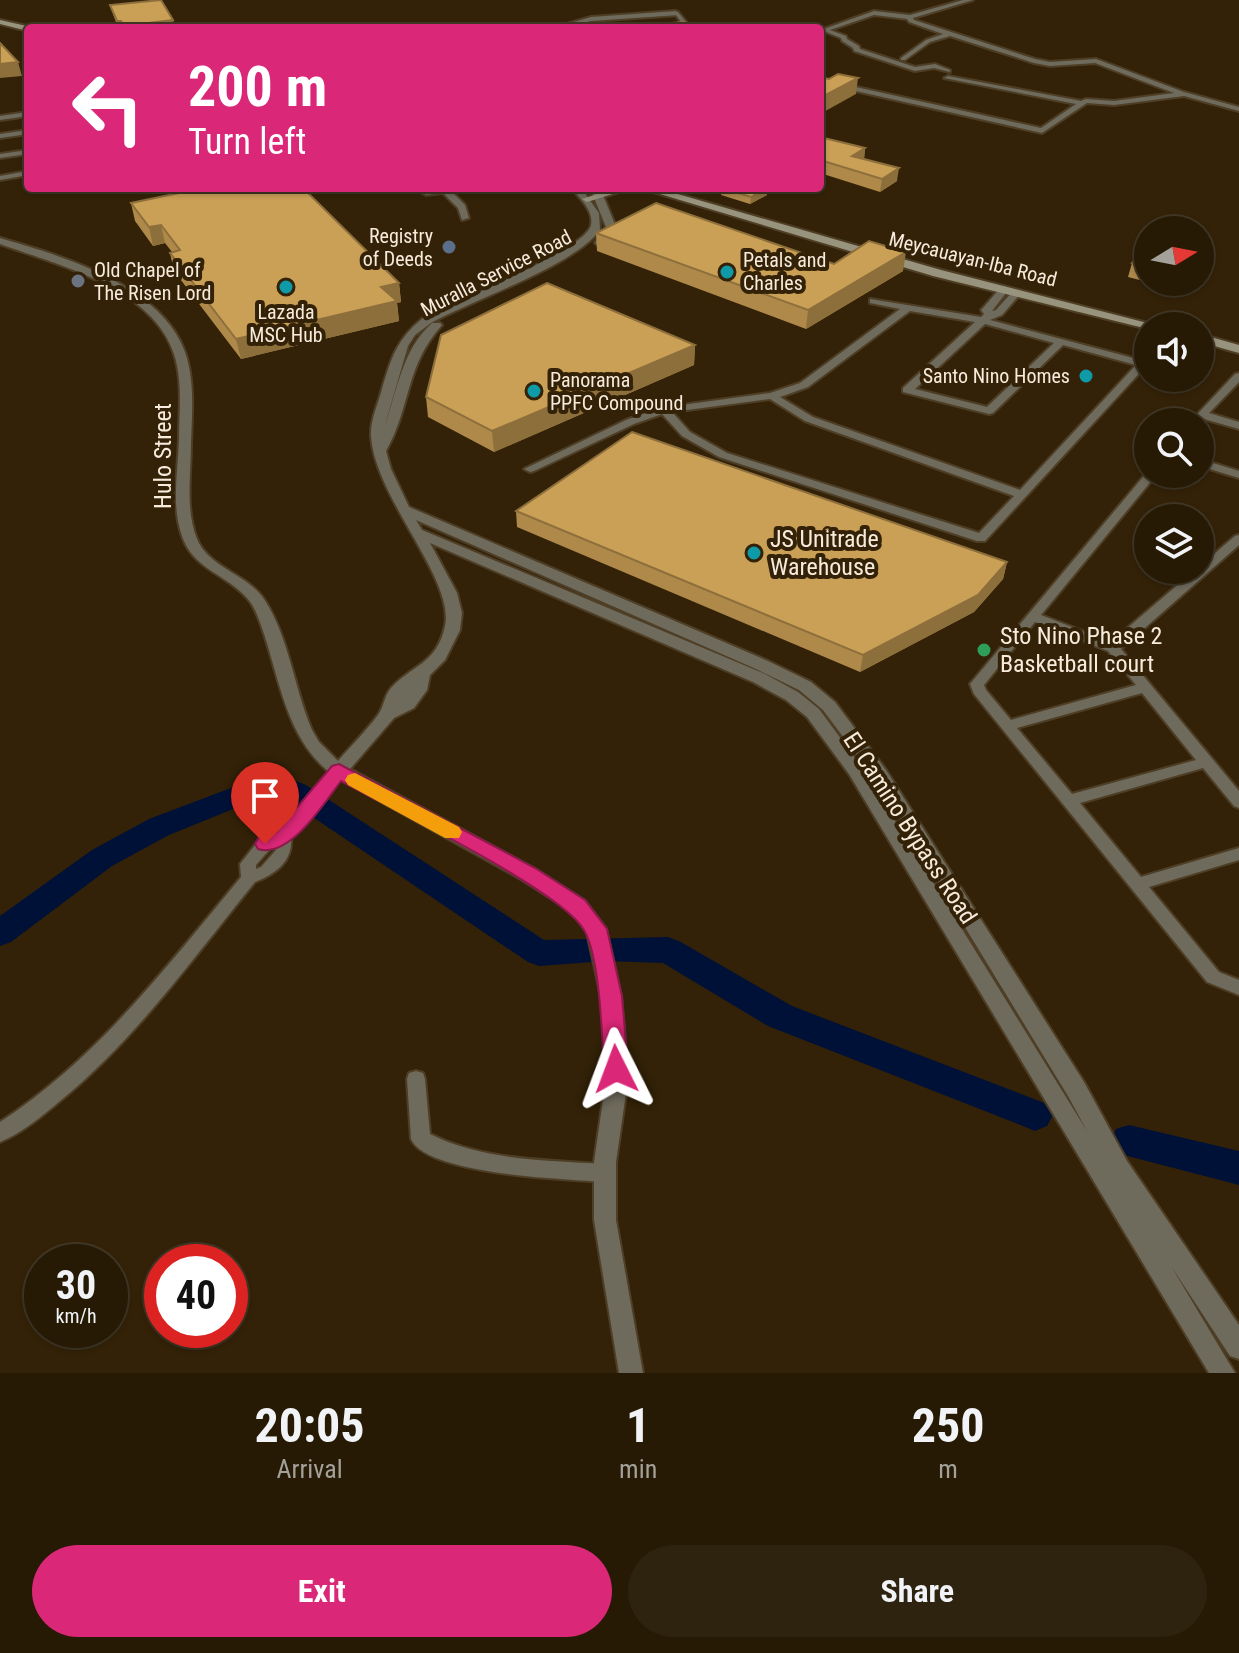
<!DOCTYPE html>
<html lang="en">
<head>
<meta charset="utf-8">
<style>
	body { margin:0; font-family:"Roboto Condensed",sans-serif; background:#2e230f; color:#f1f3f6; height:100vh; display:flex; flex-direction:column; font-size:30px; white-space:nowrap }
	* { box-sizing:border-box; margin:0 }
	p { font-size:26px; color:#a4a19a }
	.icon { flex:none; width:44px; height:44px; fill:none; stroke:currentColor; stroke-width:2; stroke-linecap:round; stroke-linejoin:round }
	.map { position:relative; height:1373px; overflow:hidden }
	.side { display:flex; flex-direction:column; background:#261a05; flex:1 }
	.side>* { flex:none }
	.top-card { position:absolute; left:24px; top:24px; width:800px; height:168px; border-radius:8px; box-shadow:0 2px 6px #0004,0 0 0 2px #423827; background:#db2777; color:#fff; overflow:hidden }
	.needle { width:52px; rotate:80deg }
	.controls { position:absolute; left:1134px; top:216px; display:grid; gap:16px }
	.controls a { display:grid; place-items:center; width:80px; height:80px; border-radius:50%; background:#261a05; box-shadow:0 2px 6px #0004,0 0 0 2px #423827; font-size:40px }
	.speed { position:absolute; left:24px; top:1244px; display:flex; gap:16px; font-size:40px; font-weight:700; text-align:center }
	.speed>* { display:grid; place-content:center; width:104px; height:104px; border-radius:50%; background:#261a05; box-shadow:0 2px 6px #0004,0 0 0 2px #423827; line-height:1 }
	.speed small { font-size:20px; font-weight:400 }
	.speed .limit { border:12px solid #d22; background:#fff; color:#111 }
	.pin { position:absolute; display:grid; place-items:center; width:68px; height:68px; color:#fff; margin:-82px -34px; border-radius:50% 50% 50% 0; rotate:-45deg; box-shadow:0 0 8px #0007 }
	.pin .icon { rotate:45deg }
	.me { position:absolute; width:88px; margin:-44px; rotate:357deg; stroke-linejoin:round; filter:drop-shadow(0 0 6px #0008) }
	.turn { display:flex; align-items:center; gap:28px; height:168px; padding:0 32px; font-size:36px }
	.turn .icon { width:104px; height:104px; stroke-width:2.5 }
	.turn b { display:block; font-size:56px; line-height:68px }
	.eta { display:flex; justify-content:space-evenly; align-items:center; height:136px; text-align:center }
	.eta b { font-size:48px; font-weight:700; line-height:56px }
	.cta { display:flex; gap:16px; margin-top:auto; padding:16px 32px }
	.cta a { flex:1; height:92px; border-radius:48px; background:#db2777; color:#fff; font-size:32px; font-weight:700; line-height:92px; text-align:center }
	.cta a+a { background:#2e230f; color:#f1f3f6 }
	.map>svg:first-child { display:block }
</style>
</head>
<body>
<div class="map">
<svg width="1239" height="1373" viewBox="0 0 1239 1373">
	<rect width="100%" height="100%" fill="#332207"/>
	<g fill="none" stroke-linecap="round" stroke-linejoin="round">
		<g fill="#001138" fill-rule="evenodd">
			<polygon points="273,772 306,785 544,940 668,937 679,941 792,1006 1047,1104 1053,1115 1047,1126 1035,1131 1023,1126 768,1026 663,963 606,961 539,966 528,962 286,799 273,793 169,835 112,866 11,942 0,946 0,916 92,850 149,819"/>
			<polygon points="1129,1125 1239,1151 1239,1185 1116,1153 1111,1141 1116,1129"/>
		</g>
		<g stroke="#4e3e25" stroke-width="4">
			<g id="minor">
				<polygon points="963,0 973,0 913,18 914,20 1035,59 1050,62 1096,59 1184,92 1239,107 1239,111 1184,96 1114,105 1087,103 1042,133 820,83 820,79 1041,128 1076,104 944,78 948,76 1081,101 1086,99 1114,101 1174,93 1095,63 1050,66 1034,63 950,36 930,42 905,60 901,60 901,58 926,40 943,34 909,22 907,19 874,15 830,30 846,36 847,39 859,46 860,49 915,67 935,64 950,70 950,72 934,68 915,71 854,51 853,48 842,41 841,38 821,30 874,11 910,15"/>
				<polygon points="674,12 678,12 691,28 685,28"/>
				<polygon points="28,112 28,116 0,120 0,116"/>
				<polygon points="28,130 28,134 0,138 0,134"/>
				<polygon points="28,150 28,154 0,158 0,154"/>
				<polygon points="28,171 28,175 0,180 0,176"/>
				<polygon points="413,188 448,188 465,205 469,218 462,220 458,208 443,193 426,195"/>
				<path d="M1004,286l5,3 -17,22 4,-1 18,-20 8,2 -20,23 -12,5 158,42v6l-3,-1 -160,174h-8l-258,-84 -37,-21 -20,-22 -28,10 -100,47 -4,1 -6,-3 102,-49 34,-12 110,-15 30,-10 100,-74 -30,-6v-4l111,18 3,-3 -3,-4 2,-2 18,-21zM910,311l65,11 -72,66v4l86,22 4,-1 70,-68 73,20 -116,125 -207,-73 -33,-20 28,-10zM985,324l69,19 -67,64 -72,-18zM770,399l35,22 209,75 -35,37 -252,-80 -37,-21 -18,-20z"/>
				<polygon points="1239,373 1239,382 1209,413 1239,422 1239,429 1204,419 1200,423 1190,422 1235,374"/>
				<polygon points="1200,459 1239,471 1239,478 1200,466"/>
				<path d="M1148,471v3h9l-116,141 70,27 84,-72h5v-4l35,-30 4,-1v10l-118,104 118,142v17l-5,-2 -31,-38 -123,35 61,74 98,-29v12l-90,27 70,85 20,8v15l-32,-13 -233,-288 -4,-10zM1035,622l73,29 28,34 -125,35 -25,-30 -2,-5zM1142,693l54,67 -124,34 -55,-66z"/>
				<path d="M339,766l5,1 2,4 -55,67c2,24 -16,36 -36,44 -62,76 -119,157 -195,219 -18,15 -38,32 -60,41v-20c98,-64 167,-156 241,-245l-1,-13 19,-24 18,-7 57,-66zM276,846v4l-15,17 -5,2v-4l15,-17z"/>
				<path d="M416,1071l7,2 2,6 5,55c54,27 116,26 174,30l7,3 3,6 -3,6 -7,3c-37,-3 -177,-7 -193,-43l-4,-60 2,-6z"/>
			</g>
		</g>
		<g stroke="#4e3e25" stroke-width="4">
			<g id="tertiary">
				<polygon points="676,11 679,15 591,21 565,28 553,28 591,17"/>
				<path d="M571,188h10l18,25 1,17c-28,37 -124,68 -169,93l-16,12 -7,11 -24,82c13,-37 18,-78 48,-105h8l2,2c-37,41 -31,82 -56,126l5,18 18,38 359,154 43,21 24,20 51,68 198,312 43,79 112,164v34l-9,-3 -59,-90 64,107h-26l-360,-599 -42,-57 -21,-17 -33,-18 -323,-139 27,50 5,20 -2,17 -15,30 -15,15 -3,15 -13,18 -20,10 -44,51 185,100 50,32 21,28 15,67 5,56 1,34 -11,76v58l27,153h-24l-25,-153v-58l11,-76 1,-34 -5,-56 -14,-64 -16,-21 -50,-32 -188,-104c-48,-36 -53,-97 -72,-150 -4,-10 -7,-20 -14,-27 -21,-24 -54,-29 -65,-62 -11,-31 -4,-65 -3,-97 0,-28 4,-57 -5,-85 -21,-66 -116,-89 -174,-110v-6c62,18 161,47 185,114 10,29 7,61 6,91 0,31 -6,66 6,96 12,29 50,35 67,60 25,38 30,89 48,131l7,12 19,19c13,-15 28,-30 40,-46 6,-8 6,-19 13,-27 21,-23 46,-24 54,-62 10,-47 -70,-128 -74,-190 -1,-15 7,-32 11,-47 9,-31 15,-50 41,-71 28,-15 164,-69 168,-93 3,-14 -11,-27 -20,-37zM416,520l340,149 43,21 24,20 51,68 194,318 19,35 -226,-365 -42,-57 -21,-17 -33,-18 -343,-144z"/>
				<polygon points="590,188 600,188 616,227 604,245 600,246 595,243 606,227"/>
			</g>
		</g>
		<g stroke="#4e3e25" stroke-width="4">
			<g id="secondary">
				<polygon points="0,20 31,27 31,28 28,28 28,31 0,24"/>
				<polygon points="615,188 632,188 587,202 582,199"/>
				<polygon points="640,188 657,188 941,270 1159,326 1148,326 1148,329 933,276"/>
				<polygon points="1200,334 1239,345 1239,353 1200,342"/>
			</g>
		</g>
		<use href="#minor" fill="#6e6b5d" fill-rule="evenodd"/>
		<use href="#tertiary" fill="#6e6b5d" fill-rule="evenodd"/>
		<use href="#secondary" fill="#97937c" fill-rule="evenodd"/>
	</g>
	<g fill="#ae894a">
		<polygon points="110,5 173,20 174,28 118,28"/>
		<polygon points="820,137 865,148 864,159 897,181 880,192 820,173"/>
		<polygon points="722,188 767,188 767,195 750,204 721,195"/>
		<polygon points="131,203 399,283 401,302 397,303 399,321 241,359 174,271 170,253 172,252 165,243 153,246 135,221"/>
		<polygon points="596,233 834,264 903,271 806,329 597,251"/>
		<polygon points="1148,252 1148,282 1161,282 1159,285 1128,277 1132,263"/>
		<polygon points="695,345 694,365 494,452 428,417 426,397"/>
		<polygon points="516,511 1007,562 1003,579 974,612 860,672 517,527"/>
	</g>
	<g fill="#8d6f3c">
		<polygon points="173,20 174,28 124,28 124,26"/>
		<polygon points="117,21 121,21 123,28 118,28"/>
		<polygon points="18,62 22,76 0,78 0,64"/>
		<polygon points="858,78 856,94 820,114 820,98"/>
		<polygon points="865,148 864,161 852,156"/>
		<polygon points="899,168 897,181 880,192 882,179"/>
		<polygon points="767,188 767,195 750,204 751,197"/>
		<polygon points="161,225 165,243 153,246 149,227"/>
		<polygon points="906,252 903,271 806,329 808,310"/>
		<polygon points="399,283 401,302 397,303 399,321 241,359 236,339 381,287"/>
		<polygon points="695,345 694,365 494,452 492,431"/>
		<polygon points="1007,562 1003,579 974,612 860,672 863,655"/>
	</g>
	<g fill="#ca9f56" stroke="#8d6f3c" stroke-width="2">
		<polygon points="161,0 173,20 124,26 121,21 117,21 110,5"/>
		<polygon points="685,22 690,28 604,28"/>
		<polygon points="0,43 18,62 0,64"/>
		<polygon points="838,74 858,78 820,98 820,77 829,79"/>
		<polygon points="820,137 865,148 852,156 899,168 882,179 820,160"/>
		<polygon points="203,188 303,188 399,283 381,287 397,301 236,339 170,253 180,250 161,225 149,227 131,203"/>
		<polygon points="722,188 767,188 751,197"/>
		<polygon points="656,203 834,264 869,241 906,252 808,310 596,233"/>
		<polygon points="1143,251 1148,252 1148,267 1132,263"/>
		<polygon points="547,283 695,345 492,431 426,397 441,335"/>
		<polygon points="632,432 1007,562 978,595 863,655 516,511"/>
	</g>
	<path fill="#db2777" stroke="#8e194d" stroke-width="2" d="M339,764l196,104 50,32 22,29 15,67 6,73 -4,7 -8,3 -8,-3 -4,-7c-2,-33 -4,-112 -20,-139 -23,-40 -194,-122 -243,-149 -17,22 -51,78 -83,68l-3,-5 3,-6 18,-6 56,-66z"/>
	<polygon fill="#f59e0b" points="355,773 459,827 462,832 459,838 445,838 348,785 345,780 348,775"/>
	<circle fill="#5c6f8a" stroke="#332207" stroke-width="3" cx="449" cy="247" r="8"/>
	<g fill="#0f9aa8" stroke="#332207" stroke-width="3">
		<circle cx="727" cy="272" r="8"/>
		<circle cx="286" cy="287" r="8"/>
		<circle cx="1086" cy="376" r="8"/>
		<circle cx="534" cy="391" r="8"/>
		<circle cx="754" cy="553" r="8"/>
	</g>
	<circle fill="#6b7280" stroke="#332207" stroke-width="3" cx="78" cy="281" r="8"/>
	<circle fill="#2e9e5b" stroke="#332207" stroke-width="3" cx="984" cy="650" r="8"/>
	<g text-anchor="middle" stroke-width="8" stroke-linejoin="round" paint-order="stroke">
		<g font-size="20" fill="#f7ebdc" stroke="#332207" text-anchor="start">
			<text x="433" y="243" text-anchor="end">Registry<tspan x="433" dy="23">of Deeds</tspan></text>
			<text x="743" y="267">Petals and<tspan x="743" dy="23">Charles</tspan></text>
			<text x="94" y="277">Old Chapel of<tspan x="94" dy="23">The Risen Lord</tspan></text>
			<text x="286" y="319" text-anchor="middle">Lazada<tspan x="286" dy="23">MSC Hub</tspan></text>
			<text x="1070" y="383" text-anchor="end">Santo Nino Homes</text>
			<text x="550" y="387">Panorama<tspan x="550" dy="23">PPFC Compound</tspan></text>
		</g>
		<g font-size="20" fill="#f7ebdc" stroke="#332207">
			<text transform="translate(973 259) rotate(14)" y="7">Meycauayan-Iba Road</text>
			<text transform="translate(496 273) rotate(-27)" y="7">Muralla Service Road</text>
		</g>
		<g font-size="24" fill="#f7ebdc" stroke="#332207">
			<text transform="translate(163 456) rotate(-90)" y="8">Hulo Street</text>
			<text transform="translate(910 828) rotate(57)" y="8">El Camino Bypass Road</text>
		</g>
		<g font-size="24" fill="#f7ebdc" stroke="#332207" text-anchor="start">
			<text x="770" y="547">JS Unitrade<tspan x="770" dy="28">Warehouse</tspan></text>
			<text x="1000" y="644">Sto Nino Phase 2<tspan x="1000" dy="28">Basketball court</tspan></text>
		</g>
	</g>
</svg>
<div class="controls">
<a><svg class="needle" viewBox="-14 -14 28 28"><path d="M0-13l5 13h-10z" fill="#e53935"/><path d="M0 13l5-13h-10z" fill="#a4a19a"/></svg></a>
<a><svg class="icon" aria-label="sound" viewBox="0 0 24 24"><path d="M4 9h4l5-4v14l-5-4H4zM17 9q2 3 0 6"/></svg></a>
<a><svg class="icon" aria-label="search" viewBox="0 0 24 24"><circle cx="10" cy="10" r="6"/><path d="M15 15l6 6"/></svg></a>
<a><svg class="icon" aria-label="layers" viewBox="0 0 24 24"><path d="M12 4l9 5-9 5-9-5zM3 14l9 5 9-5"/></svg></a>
</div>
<div class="speed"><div>30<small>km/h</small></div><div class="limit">40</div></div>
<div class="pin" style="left:265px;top:844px;background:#d93025"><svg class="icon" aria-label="arrive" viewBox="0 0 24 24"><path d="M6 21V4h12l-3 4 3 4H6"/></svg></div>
<svg class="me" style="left:616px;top:1069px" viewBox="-20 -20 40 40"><path d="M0-17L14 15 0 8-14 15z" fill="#db2777" stroke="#fff" stroke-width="4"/></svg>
<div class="top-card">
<div class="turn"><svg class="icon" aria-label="left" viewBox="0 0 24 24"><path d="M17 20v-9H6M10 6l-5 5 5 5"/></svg><div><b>200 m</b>Turn left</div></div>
</div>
</div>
<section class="side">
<div class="eta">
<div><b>20:05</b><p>Arrival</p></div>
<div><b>1</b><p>min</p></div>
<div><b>250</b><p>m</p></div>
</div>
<div class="cta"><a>Exit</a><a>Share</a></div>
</section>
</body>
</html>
